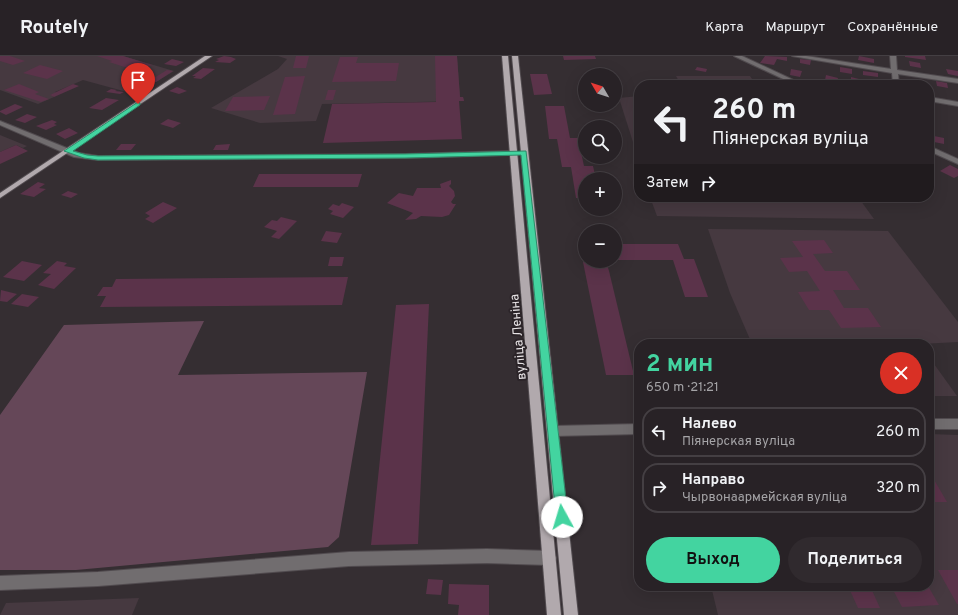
<!DOCTYPE html>
<html lang="ru">
<head>
<meta charset="utf-8">
<style>
	body { margin:0; font-family:Overpass,sans-serif; background:#302a2e; color:#f1f3f6; height:100vh; display:flex; flex-direction:column; font-size:15px; white-space:nowrap }
	* { box-sizing:border-box; margin:0 }
	p { font-size:13px; color:#a5a4a7 }
	.icon { flex:none; width:22px; height:22px; fill:none; stroke:currentColor; stroke-width:2; stroke-linecap:round; stroke-linejoin:round }
	.map { position:relative; flex:1; overflow:hidden }
	.panel { position:absolute; left:634px; top:283px; width:300px; height:252px; display:flex; flex-direction:column; background:#282226; border-radius:16px; box-shadow:0 4px 16px #0002,0 0 0 1px #443f43 }
	.panel>* { flex:none }
	.guide { position:absolute; left:634px; top:24px; width:300px; height:122px; border-radius:16px; box-shadow:0 4px 16px #0002,0 0 0 1px #443f43; background:#282226; color:#f1f3f6; overflow:hidden }
	.needle { width:26px; rotate:309deg }
	.buttons { position:absolute; left:578px; top:12px; display:grid; gap:8px }
	.buttons a { display:grid; place-items:center; width:44px; height:44px; border-radius:50%; background:#282226; box-shadow:0 4px 16px #0002,0 0 0 1px #443f43; font-size:20px }
	.pin { position:absolute; display:grid; place-items:center; width:34px; height:34px; color:#fff; margin:-41px -17px; border-radius:50% 50% 50% 0; rotate:-45deg; box-shadow:0 0 4px #0007 }
	.pin .icon { rotate:45deg }
	.me { position:absolute; width:44px; margin:-22px; rotate:354deg; stroke-linejoin:round; filter:drop-shadow(0 0 3px #0008) }
	.turn { display:flex; align-items:center; gap:14px; height:84px; padding:0 12px; font-size:18px }
	.turn .icon { width:52px; height:52px; stroke-width:2.5 }
	.turn b { display:block; font-size:28px; line-height:34px }
	.then { display:flex; align-items:center; height:38px; padding:0 12px; background:#0003; gap:8px; font-size:15px }
	.round { display:grid; place-items:center; flex:none; width:42px; height:42px; border-radius:21px; background:#302a2e }
	.summary { display:flex; align-items:center; justify-content:space-between; height:68px; padding:0 12px }
	h1 { font-size:24px; font-weight:700; line-height:30px; color:#43d4a0 }
	.cta { display:flex; gap:8px; margin-top:auto; padding:8px 12px }
	.cta a { flex:1; height:46px; border-radius:24px; background:#43d4a0; color:#111; font-size:16px; font-weight:700; line-height:46px; text-align:center }
	.cta a+a { background:#302a2e; color:#f1f3f6 }
	ul { padding:0; list-style:none }
	li { display:flex; align-items:center; gap:12px; height:50px; margin:0 8px 6px; padding:0 4px; border:2px solid #443f43; border-radius:16px }
	li div { flex:1 }
	li b { display:block; font-size:15px }
	li em { font-style:normal }
	header { display:flex; align-items:center; gap:24px; box-sizing:border-box; height:56px; padding:0 20px; background:#282226; border-bottom:1px solid #443f43 }
	header strong { font-size:19px }
	nav { display:flex; gap:22px; margin-inline-start:auto; font-size:14px }
	.map>svg:first-child { display:block }
</style>
</head>
<body>
<header>
<strong>Routely</strong>
<nav><a>Карта</a><a>Маршрут</a><a>Сохранённые</a></nav>
</header>
<div class="map">
<svg width="958" height="559" viewBox="0 0 958 559">
	<rect width="100%" height="100%" fill="#352e32"/>
	<g fill="#463940">
		<polygon points="0,0 123,0 174,15 156,26 146,24 127,36 83,24 55,36 56,37 51,39 54,41 38,48 0,34"/>
		<polygon points="278,0 457,0 460,41 463,41 464,45 322,48 316,65 260,67 211,52 278,13 287,3"/>
		<polygon points="676,20 750,20 756,29 681,29"/>
		<polygon points="639,40 639,105 619,42"/>
		<polygon points="0,79 27,90 23,92 16,89 0,96"/>
		<polygon points="650,141 858,141 874,163 657,160"/>
		<polygon points="708,173 888,175 958,266 958,286 920,288 752,288 730,237"/>
		<polygon points="929,301 957,340 929,340"/>
		<polygon points="929,378 958,379 958,559 718,559 711,530 929,530"/>
		<polygon points="139,542 132,559 0,559 6,547"/>
	</g>
	<polygon fill="#654758" points="204,265 178,319 367,316 339,481 328,491 76,514 0,514 0,359 64,269"/>
	<g fill="#5b334a">
		<polygon points="0,0 10,0 25,5 13,9 0,5"/>
		<polygon points="97,0 123,0 152,9 137,15 109,6 112,5"/>
		<polygon points="224,0 231,1 236,3 230,7 215,6 219,4 216,3"/>
		<polygon points="296,0 309,0 306,12 293,12"/>
		<polygon points="435,0 457,0 460,41 463,41 464,45 459,45 462,83 323,87 332,48 436,46"/>
		<polygon points="563,0 595,0 596,3 564,4"/>
		<polygon points="765,0 787,1 787,5 777,3 774,9 760,7"/>
		<polygon points="859,0 874,3 874,7 858,4"/>
		<polygon points="905,0 925,0 926,4 905,1"/>
		<polygon points="340,1 358,1 356,7 399,7 396,25 332,26"/>
		<polygon points="172,3 184,6 176,10 164,8"/>
		<polygon points="800,3 811,4 810,9 800,7"/>
		<polygon points="909,5 920,7 921,12 910,10"/>
		<polygon points="40,9 63,15 47,23 23,17"/>
		<polygon points="697,11 707,13 706,16 695,14"/>
		<polygon points="840,11 852,13 852,18 840,16"/>
		<polygon points="203,12 215,13 201,23 193,22 196,20 192,20"/>
		<polygon points="791,13 802,15 800,21 790,19"/>
		<polygon points="946,13 958,15 958,20 948,18"/>
		<polygon points="167,14 173,15 156,26 149,25"/>
		<polygon points="863,15 878,17 878,21 863,19"/>
		<polygon points="530,18 547,18 552,38 534,39"/>
		<polygon points="826,19 838,22 837,27 825,24"/>
		<polygon points="305,20 295,58 273,59 285,21"/>
		<polygon points="851,21 859,23 859,29 851,27"/>
		<polygon points="810,23 823,26 822,29 808,27"/>
		<polygon points="936,25 947,27 948,32 937,30"/>
		<polygon points="19,28 39,36 35,38 49,43 41,46 4,34"/>
		<polygon points="73,28 79,30 54,41 50,39"/>
		<polygon points="177,31 187,35 179,38 169,35"/>
		<polygon points="111,33 117,34 115,35 124,36 120,38 106,36"/>
		<polygon points="328,34 336,34 333,44 325,44"/>
		<polygon points="270,40 264,54 225,55 233,41"/>
		<polygon points="106,42 119,44 102,54 89,52"/>
		<polygon points="15,48 23,51 6,59 0,56 0,55"/>
		<polygon points="545,50 564,50 570,82 578,82 584,110 593,110 596,123 585,123 585,142 576,142 571,111 562,111 557,83 549,83"/>
		<polygon points="27,58 37,61 25,67 15,64"/>
		<polygon points="168,63 181,67 173,72 160,68"/>
		<polygon points="52,64 57,66 54,68 57,69 46,74 36,70"/>
		<polygon points="69,72 78,77 65,83 56,78"/>
		<polygon points="929,79 944,82 944,88 929,85"/>
		<polygon points="121,88 136,88 131,94 116,94"/>
		<polygon points="230,88 228,94 213,94 216,89"/>
		<polygon points="16,89 28,95 0,108 0,96"/>
		<polygon points="950,109 958,113 958,120 954,122 940,115"/>
		<polygon points="259,118 362,118 358,131 253,131"/>
		<polygon points="451,124 451,128 449,130 454,135 455,140 451,146 453,148 456,148 449,159 442,161 421,160 416,163 405,164 413,157 387,147 399,137 413,140 417,132 441,132 440,128"/>
		<polygon points="38,126 45,128 39,132 46,133 34,141 20,138"/>
		<polygon points="68,135 78,138 71,142 61,139"/>
		<polygon points="671,141 711,141 712,144 673,144"/>
		<polygon points="163,146 177,152 153,167 145,163 150,160 145,157"/>
		<polygon points="342,147 354,151 343,162 330,158 333,155 328,153 333,148 339,150"/>
		<polygon points="281,161 297,165 279,183 271,181 277,175 264,171 272,164 277,165"/>
		<polygon points="326,175 342,177 337,187 321,185"/>
		<polygon points="824,184 833,197 813,198 825,215 847,215 860,234 833,234 844,252 868,252 881,271 841,272 829,254 809,254 798,236 820,235 807,215 789,216 780,202 803,201 792,185"/>
		<polygon points="615,188 678,188 684,203 694,203 708,241 685,241 673,204 615,204"/>
		<polygon points="330,201 344,201 342,210 328,210"/>
		<polygon points="22,205 42,209 24,225 3,221"/>
		<polygon points="57,205 67,207 64,210 76,212 54,233 38,229 51,218 43,217"/>
		<polygon points="606,205 609,215 634,319 606,319 583,206"/>
		<polygon points="348,221 342,249 100,251 106,240 97,240 103,231 112,231 116,223"/>
		<polygon points="1,234 17,238 7,246 0,245"/>
		<polygon points="22,238 39,241 28,251 11,248"/>
		<polygon points="429,248 418,488 371,489 396,249"/>
		<polygon points="701,282 724,282 727,288 703,288"/>
		<polygon points="929,415 947,446 929,446"/>
		<polygon points="938,514 958,514 958,548 957,548"/>
		<polygon points="428,523 443,524 441,539 426,538"/>
		<polygon points="449,528 489,529 489,559 458,559 459,549 448,548"/>
		<polygon points="848,530 870,530 880,552 858,552"/>
		<polygon points="891,530 928,530 939,549 902,551"/>
	</g>
	<g fill="none" stroke-linecap="round" stroke-linejoin="round">
		<g stroke="#514b4f" stroke-width="2">
			<g id="minor">
				<polygon points="734,0 742,0 804,29 796,29"/>
				<polygon points="792,0 806,0 891,13 890,0 896,0 897,14 958,23 958,27 898,18 899,29 893,29 892,17"/>
				<polygon points="929,41 958,46 958,50 929,45"/>
				<polygon points="0,65 79,97 98,100 405,98 513,95 517,97 513,99 405,102 98,104 74,101 0,69"/>
				<polygon points="929,90 958,103 958,108 929,95"/>
				<rect x="929" y="363" width="29" height="10"/>
				<polygon points="639,368 639,378 553,380 549,379 547,375 549,371 553,370"/>
				<polygon points="487,493 549,495 554,497 556,502 554,507 549,509 487,507 349,510 98,530 0,534 0,520 98,516 349,496"/>
			</g>
		</g>
		<g stroke="#514b4f" stroke-width="2">
			<g id="major">
				<polygon points="205,0 212,0 0,142 0,137"/>
				<polygon points="502,0 508,0 561,559 547,559"/>
				<polygon points="512,0 518,0 578,559 564,559"/>
			</g>
		</g>
		<use href="#minor" fill="#716d6f" fill-rule="evenodd"/>
		<use href="#major" fill="#b1a9ad" fill-rule="evenodd"/>
	</g>
	<polygon fill="#43d4a0" stroke="#2c8a68" points="138,46 140,47 140,49 73,95 87,99 98,100 405,98 526,95 568,461 566,465 562,466 558,465 556,461 521,99 405,102 98,104 84,102 64,95"/>
	<g text-anchor="middle" stroke-width="4" stroke-linejoin="round" paint-order="stroke">
		<g font-size="13" fill="#e7e3e5" stroke="#2b2428">
			<text transform="translate(517 281) rotate(-95)" y="5">вуліца Леніна</text>
		</g>
	</g>
</svg>
<div class="buttons">
<a><svg class="needle" viewBox="-14 -14 28 28"><path d="M0-13l5 13h-10z" fill="#e53935"/><path d="M0 13l5-13h-10z" fill="#a5a4a7"/></svg></a>
<a><svg class="icon" aria-label="search" viewBox="0 0 24 24"><circle cx="10" cy="10" r="6"/><path d="M15 15l6 6"/></svg></a>
<a>+</a>
<a>−</a>
</div>
<div class="pin" style="left:138px;top:48px;background:#d93025"><svg class="icon" aria-label="arrive" viewBox="0 0 24 24"><path d="M6 21V4h12l-3 4 3 4H6"/></svg></div>
<svg class="me" style="left:562px;top:461px" viewBox="-20 -20 40 40"><circle r="19" fill="#fff"/><path d="M0-13L10 11 0 6-10 11z" fill="#43d4a0"/></svg>
<div class="guide">
<div class="turn"><svg class="icon" aria-label="left" viewBox="0 0 24 24"><path d="M17 20v-9H6M10 6l-5 5 5 5"/></svg><div><b>260 m</b>Піянерская вуліца</div></div>
<div class="then">Затем<svg class="icon" aria-label="right" viewBox="0 0 24 24"><path d="M7 20v-9h11M14 6l5 5-5 5"/></svg></div>
</div>
<section class="panel">
<div class="summary"><div><h1>2 мин</h1><p>650 m · 21:21</p></div><a class="round" style="background:#d93025;color:#fff"><svg class="icon" aria-label="close" viewBox="0 0 24 24"><path d="M6 6l12 12M18 6L6 18"/></svg></a></div>
<ul>
<li><svg class="icon" aria-label="left" viewBox="0 0 24 24"><path d="M17 20v-9H6M10 6l-5 5 5 5"/></svg><div><b>Налево</b><p>Піянерская вуліца</p></div><em>260 m</em></li>
<li><svg class="icon" aria-label="right" viewBox="0 0 24 24"><path d="M7 20v-9h11M14 6l5 5-5 5"/></svg><div><b>Направо</b><p>Чырвонаармейская вуліца</p></div><em>320 m</em></li>
</ul>
<div class="cta"><a>Выход</a><a>Поделиться</a></div>
</section>
</div>
</body>
</html>
